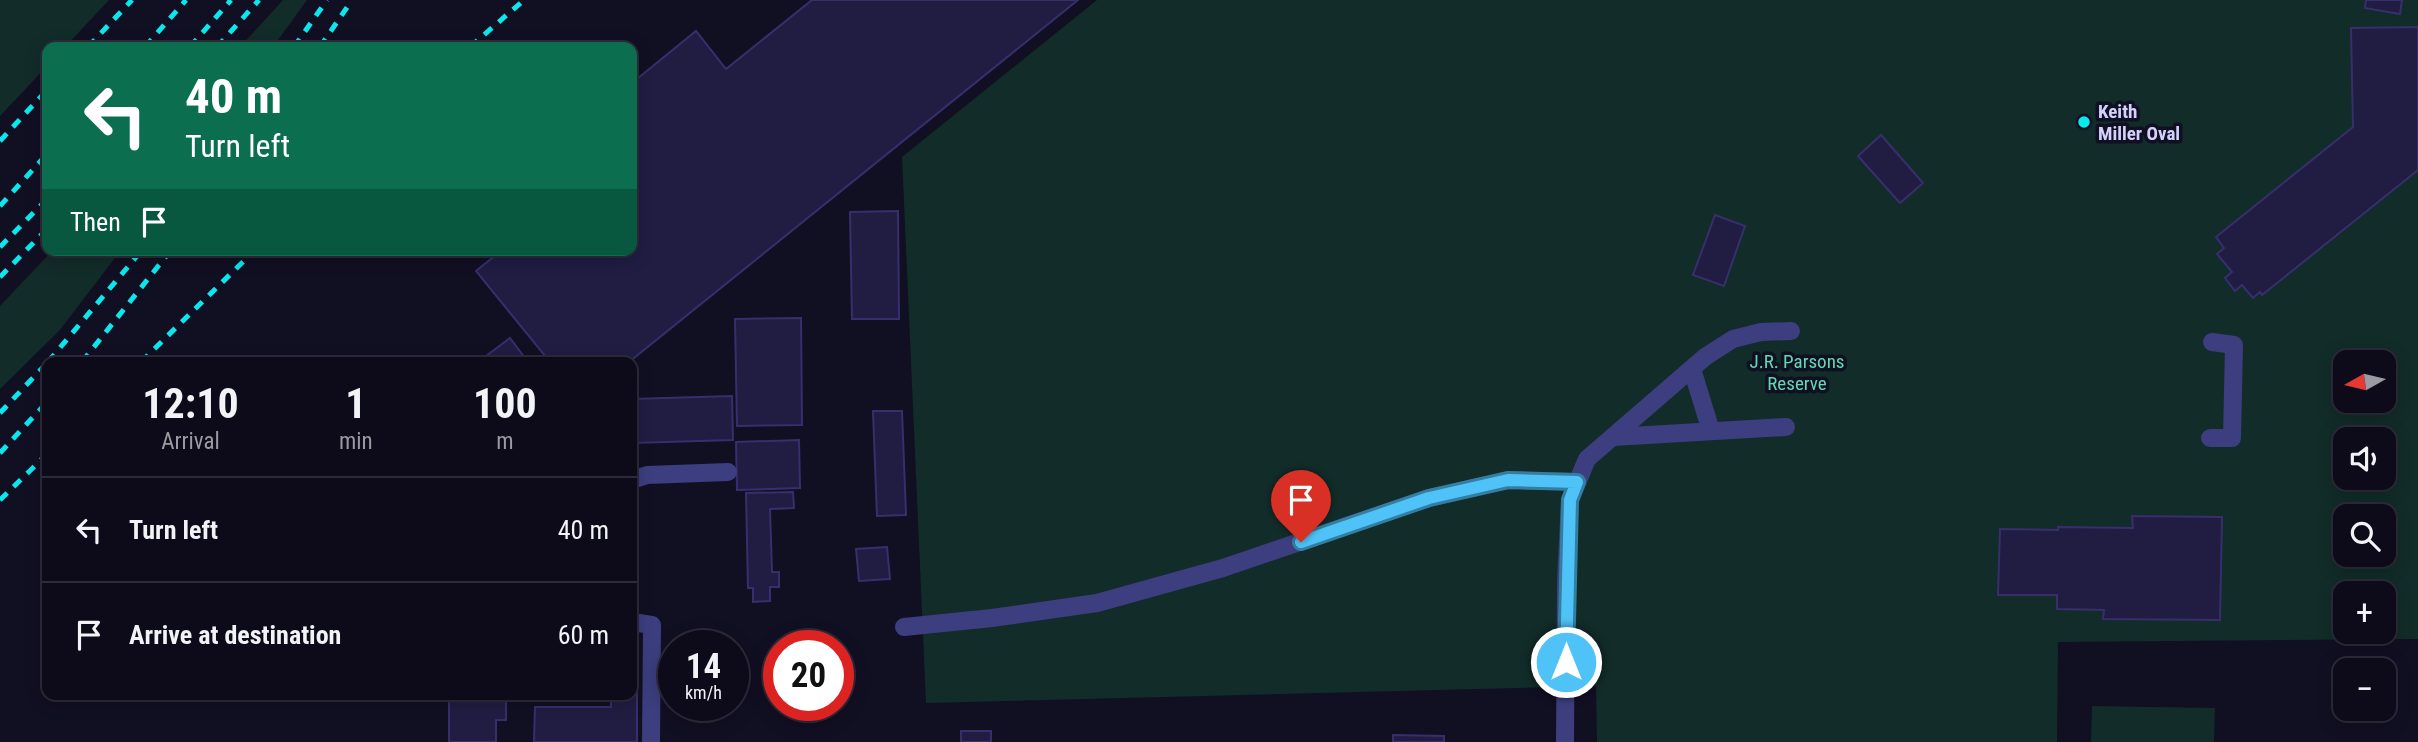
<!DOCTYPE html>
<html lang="en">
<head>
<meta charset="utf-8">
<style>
	body { margin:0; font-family:"Roboto Condensed",sans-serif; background:#1b1927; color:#f1f3f6; height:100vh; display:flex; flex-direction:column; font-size:26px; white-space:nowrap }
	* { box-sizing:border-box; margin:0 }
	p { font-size:23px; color:#9a9ba2 }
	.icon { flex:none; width:38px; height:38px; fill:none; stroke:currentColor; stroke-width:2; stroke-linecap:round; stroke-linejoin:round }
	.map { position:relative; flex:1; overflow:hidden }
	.side { position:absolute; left:42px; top:357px; width:595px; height:343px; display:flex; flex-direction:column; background:#0d0b1a; border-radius:14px; box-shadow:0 4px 18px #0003,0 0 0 2px #2d2b39 }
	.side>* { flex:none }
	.banner { position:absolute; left:42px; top:42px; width:595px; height:214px; border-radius:14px; box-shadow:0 4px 18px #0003,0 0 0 2px #2d2b39; background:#0b6e4f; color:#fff; overflow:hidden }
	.needle { width:46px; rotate:262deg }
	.buttons { position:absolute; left:2333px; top:350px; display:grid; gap:14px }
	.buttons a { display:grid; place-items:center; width:63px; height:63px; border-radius:14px; background:#0d0b1a; box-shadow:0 4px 18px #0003,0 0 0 2px #2d2b39; font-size:35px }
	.speed { position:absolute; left:658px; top:630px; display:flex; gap:14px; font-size:35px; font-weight:700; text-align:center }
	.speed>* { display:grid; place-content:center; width:91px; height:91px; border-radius:50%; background:#0d0b1a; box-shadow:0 4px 18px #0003,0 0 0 2px #2d2b39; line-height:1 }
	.speed small { font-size:18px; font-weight:400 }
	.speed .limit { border:10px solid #d22; background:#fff; color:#111 }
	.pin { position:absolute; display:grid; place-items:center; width:60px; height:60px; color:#fff; margin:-72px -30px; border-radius:50% 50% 50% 0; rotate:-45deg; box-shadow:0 0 7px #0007 }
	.pin .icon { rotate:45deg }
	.me { position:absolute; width:77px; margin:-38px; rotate:0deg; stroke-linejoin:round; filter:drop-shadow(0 0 5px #0008) }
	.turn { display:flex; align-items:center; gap:24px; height:147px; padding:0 28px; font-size:32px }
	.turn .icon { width:91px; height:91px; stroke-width:2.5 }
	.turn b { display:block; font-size:49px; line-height:60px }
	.then { display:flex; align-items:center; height:66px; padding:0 28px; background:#0003; gap:14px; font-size:26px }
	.eta { display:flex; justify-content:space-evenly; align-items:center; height:119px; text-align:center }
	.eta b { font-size:42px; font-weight:700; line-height:49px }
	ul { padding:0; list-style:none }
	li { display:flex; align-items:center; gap:21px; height:105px; padding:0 28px; border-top:2px solid #2d2b39 }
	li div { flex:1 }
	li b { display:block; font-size:26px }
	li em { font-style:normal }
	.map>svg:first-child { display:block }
</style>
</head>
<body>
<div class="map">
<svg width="2418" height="742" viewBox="0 0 2418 742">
	<rect width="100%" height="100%" fill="#110f22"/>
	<g fill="#122c29" fill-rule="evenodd">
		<polygon points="0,0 109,0 65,47 47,47 47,66 0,116"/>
		<polygon points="283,0 307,0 273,47 240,47"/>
		<path d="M1097,0h1321v639l-360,3 -1,100h-460l-1,-56 -670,17 -24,-546zM2345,362h39v39h-39zM2345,439h39v39h-39zM2345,516h39v39h-39zM2345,593h39v39h-39z"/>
		<polygon points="53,250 121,250 59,331 0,389 0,306"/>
		<polygon points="2092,706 2215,708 2214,742 2091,742"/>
	</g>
	<g fill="#211c42" stroke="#372f6d" stroke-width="2">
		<polygon points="812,0 1078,0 629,362 550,362 476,271 502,250 632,250 632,83 696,31 726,69"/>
		<polygon points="2366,0 2402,0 2400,14 2365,8"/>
		<polygon points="2418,27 2418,170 2262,295 2260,292 2253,298 2242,285 2235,291 2225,278 2232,272 2217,254 2224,248 2216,237 2353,127 2351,28"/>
		<polygon points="1881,135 1923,183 1900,203 1858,156"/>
		<polygon points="898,211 899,319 852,319 850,212"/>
		<polygon points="1715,215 1745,226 1724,286 1693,275"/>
		<polygon points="801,318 802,425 737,426 735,319"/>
		<polygon points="510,338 528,362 478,362"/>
		<polygon points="732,396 733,440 632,443 632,399"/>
		<polygon points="873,411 902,411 906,515 877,516"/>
		<polygon points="799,440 800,488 737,490 736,442"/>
		<polygon points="793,492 794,508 770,509 772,572 779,572 779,587 770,587 770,601 753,602 753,588 748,588 746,493"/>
		<polygon points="2132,516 2222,517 2220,620 2103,619 2104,610 2057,609 2057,595 1998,595 2000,529 2058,530 2058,527 2133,528"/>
		<polygon points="887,547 890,579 859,581 856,549"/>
		<polygon points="632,645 637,645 637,742 534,742 535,707 611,707 611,695 632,695"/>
		<polygon points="449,695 506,695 506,720 496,720 496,742 449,742"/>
		<rect x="961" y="731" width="30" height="11"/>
		<polygon points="1393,735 1444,736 1444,742 1393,742"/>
	</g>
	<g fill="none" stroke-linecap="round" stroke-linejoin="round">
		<g stroke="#3c3e7f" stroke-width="18">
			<polyline points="1692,369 1711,431"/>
			<polyline points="1613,437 1786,427"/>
			<polyline points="2210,438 2232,438 2234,345 2212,342"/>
			<polyline points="632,480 647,475 728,472"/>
			<polyline points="632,622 652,625 651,742"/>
			<polyline points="904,627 992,618 1097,603 1223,568 1429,498 1509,480 1577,482"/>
			<polyline points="1565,742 1566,582 1570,500 1587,459 1705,357 1733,339 1761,332 1791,331"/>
		</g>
		<g stroke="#0be7ef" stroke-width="5" stroke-dasharray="10 9" stroke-linecap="butt">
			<polyline points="88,47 132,0"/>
			<polyline points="145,47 186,0"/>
			<polyline points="190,47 231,0"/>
			<polyline points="217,47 259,0"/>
			<polyline points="294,47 327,0"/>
			<polyline points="320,47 352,0"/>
			<polyline points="470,47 524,0"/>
			<polyline points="0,141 47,90"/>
			<polyline points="0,206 47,154"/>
			<polyline points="0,247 47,199"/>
			<polyline points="0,277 47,229"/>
			<polyline points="48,362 142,250"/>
			<polyline points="82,362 171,250"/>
			<polyline points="141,362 255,250"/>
			<polyline points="0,413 47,363"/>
			<polyline points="0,453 47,402"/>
			<polyline points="0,500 47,454"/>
		</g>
	</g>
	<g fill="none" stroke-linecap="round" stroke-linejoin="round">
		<g stroke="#337fa1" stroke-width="18">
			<polyline id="route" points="1301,542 1429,498 1508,480 1577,482 1570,500 1566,662"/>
		</g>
		<use href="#route" stroke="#4fc3f7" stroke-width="12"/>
	</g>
	<circle fill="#0be7ef" stroke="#110f22" stroke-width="2.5" cx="2084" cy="122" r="7"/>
	<g text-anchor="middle" stroke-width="7" stroke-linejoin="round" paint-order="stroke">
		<g font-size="19" font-weight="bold" fill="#d4d2fd" stroke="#110f22" text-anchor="start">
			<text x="2098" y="118">Keith<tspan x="2098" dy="22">Miller Oval</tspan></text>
		</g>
		<g font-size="19" fill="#61d9b4" stroke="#110f22">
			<text x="1797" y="368">J.R. Parsons<tspan x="1797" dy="22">Reserve</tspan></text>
		</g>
	</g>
</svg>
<div class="buttons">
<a><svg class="needle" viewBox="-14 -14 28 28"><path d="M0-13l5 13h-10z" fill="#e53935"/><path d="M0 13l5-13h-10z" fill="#9a9ba2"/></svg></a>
<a><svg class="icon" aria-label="sound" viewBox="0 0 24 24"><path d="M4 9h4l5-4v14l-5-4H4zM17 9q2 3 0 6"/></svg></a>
<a><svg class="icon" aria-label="search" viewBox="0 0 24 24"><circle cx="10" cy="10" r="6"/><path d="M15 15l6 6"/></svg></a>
<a>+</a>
<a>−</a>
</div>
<div class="speed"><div>14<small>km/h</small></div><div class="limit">20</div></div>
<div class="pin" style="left:1301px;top:542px;background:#d93025"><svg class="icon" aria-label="arrive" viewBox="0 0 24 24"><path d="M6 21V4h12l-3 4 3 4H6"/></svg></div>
<svg class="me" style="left:1566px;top:662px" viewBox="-20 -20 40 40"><circle r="17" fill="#4fc3f7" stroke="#fff" stroke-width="3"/><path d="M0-11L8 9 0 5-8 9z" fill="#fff"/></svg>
<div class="banner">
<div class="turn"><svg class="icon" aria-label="left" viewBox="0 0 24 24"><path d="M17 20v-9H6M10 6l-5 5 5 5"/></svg><div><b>40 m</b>Turn left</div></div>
<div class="then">Then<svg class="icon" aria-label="arrive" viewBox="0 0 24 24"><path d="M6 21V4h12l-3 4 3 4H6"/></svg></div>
</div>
<section class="side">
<div class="eta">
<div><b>12:10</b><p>Arrival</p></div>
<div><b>1</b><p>min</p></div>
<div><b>100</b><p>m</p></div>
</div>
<ul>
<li><svg class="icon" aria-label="left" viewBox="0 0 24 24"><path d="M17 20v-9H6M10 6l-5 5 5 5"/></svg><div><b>Turn left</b></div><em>40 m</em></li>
<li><svg class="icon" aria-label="arrive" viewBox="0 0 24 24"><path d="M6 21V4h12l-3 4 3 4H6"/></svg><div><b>Arrive at destination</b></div><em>60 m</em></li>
</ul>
</section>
</div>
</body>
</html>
